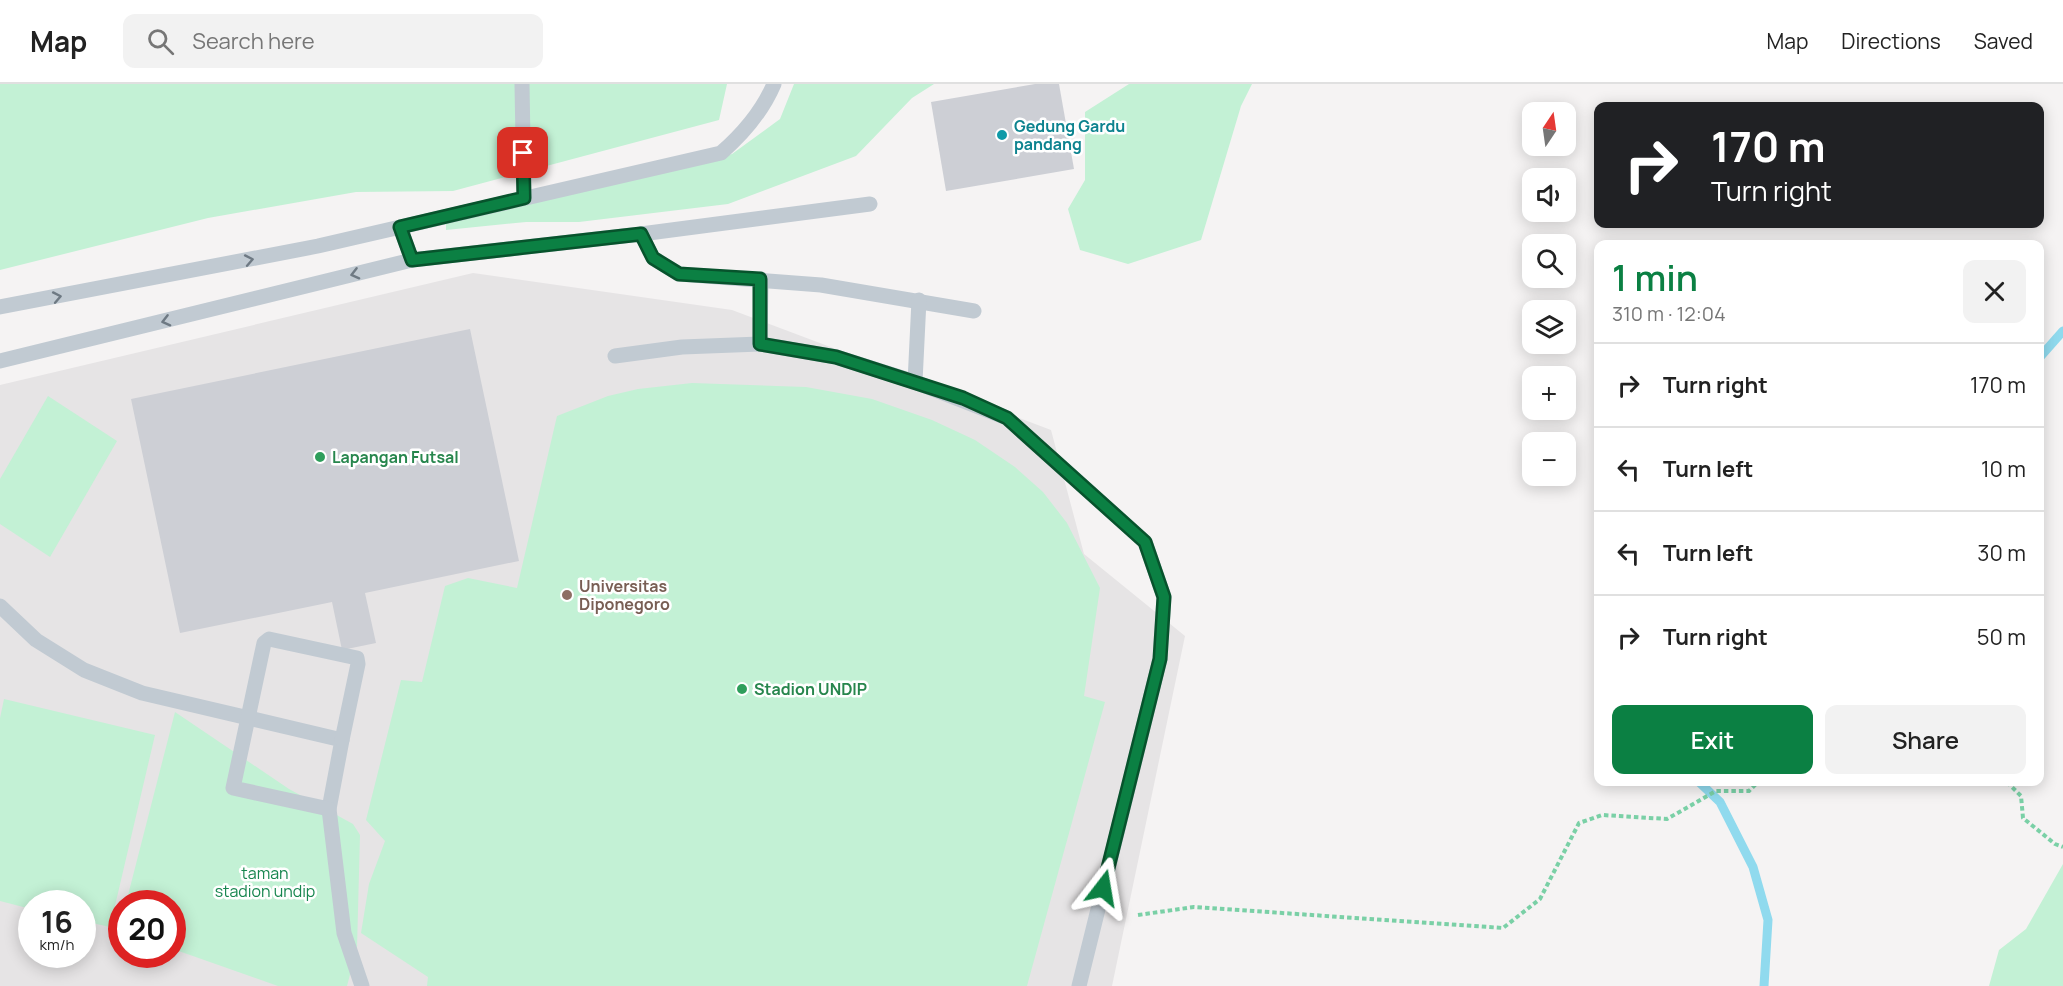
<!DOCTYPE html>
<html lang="en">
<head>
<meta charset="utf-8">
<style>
	body { margin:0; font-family:Manrope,sans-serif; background:#f2f2f2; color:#222; height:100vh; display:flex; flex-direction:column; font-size:22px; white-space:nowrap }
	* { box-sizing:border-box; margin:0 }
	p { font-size:20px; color:#767676 }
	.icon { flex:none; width:33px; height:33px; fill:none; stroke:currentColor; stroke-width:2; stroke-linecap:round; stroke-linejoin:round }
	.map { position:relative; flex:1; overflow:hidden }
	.drawer { position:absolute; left:1594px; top:156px; width:450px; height:546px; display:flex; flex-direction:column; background:#fff; border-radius:12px; box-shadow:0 3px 15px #0003 }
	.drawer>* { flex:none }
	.banner { position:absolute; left:1594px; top:18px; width:450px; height:126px; border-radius:12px; box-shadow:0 3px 15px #0003; background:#202124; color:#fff; overflow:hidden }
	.needle { width:39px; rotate:13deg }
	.fabs { position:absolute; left:1522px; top:18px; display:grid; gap:12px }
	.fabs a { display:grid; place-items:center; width:54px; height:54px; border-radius:12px; background:#fff; box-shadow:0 3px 15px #0003; font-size:30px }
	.speed { position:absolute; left:18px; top:806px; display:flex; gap:12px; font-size:30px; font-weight:700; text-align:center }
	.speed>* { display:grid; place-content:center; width:78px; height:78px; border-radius:50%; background:#fff; box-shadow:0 3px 15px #0003; line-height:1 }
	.speed small { font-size:15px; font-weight:400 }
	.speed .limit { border:9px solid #d22; background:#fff; color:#111 }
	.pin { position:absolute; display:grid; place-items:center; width:51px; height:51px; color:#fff; margin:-26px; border-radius:12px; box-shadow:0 3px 9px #0006 }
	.me { position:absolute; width:66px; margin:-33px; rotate:14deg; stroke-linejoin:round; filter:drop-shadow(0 0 4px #0008) }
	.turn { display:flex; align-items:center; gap:21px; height:126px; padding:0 18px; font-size:27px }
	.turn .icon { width:78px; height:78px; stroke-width:2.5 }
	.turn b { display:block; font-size:42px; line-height:51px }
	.round { display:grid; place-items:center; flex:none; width:63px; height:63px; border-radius:12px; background:#f2f2f2 }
	.overview { display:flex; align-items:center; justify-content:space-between; height:102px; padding:0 18px }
	h1 { font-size:36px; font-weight:600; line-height:45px; color:#0b8043 }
	.cta { display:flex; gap:12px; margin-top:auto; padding:12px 18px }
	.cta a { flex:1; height:69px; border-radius:12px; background:#0b8043; color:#fff; font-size:24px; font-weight:600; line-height:69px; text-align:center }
	.cta a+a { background:#f2f2f2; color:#222 }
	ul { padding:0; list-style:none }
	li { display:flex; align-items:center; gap:18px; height:84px; padding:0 18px; border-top:2px solid #e0e0e0 }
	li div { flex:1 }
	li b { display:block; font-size:22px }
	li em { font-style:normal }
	header { display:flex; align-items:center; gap:36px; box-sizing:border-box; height:84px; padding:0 30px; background:#fff; border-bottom:2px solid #e0e0e0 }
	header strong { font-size:28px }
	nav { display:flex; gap:33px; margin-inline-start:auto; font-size:21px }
	.search { width:420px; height:54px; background:#f2f2f2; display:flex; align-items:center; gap:15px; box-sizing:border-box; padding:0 21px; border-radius:12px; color:#767676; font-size:22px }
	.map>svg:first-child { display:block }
</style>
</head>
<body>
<header>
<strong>Map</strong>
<div class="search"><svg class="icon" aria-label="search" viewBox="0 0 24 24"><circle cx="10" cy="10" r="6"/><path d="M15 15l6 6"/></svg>Search here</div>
<nav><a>Map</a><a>Directions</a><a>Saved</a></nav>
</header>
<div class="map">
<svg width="2063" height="902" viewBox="0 0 2063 902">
	<rect width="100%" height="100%" fill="#f5f3f3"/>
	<path fill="#e6e4e5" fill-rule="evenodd" d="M473,189l259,37 319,120 33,124 101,82 -73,350h-1112v-601zM32,819h50v51h-50zM122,819h50v51h-50z"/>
	<g fill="#c3f1d5">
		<polygon points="0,0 727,0 719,36 453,107 356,108 208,134 0,186"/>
		<polygon points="794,0 934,0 912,14 856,72 728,120 579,138 526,138 446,146 446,139 732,70 780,35"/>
		<polygon points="1129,0 1252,0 1241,22 1201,156 1128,180 1080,166 1068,125 1085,96 1085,28"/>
		<polygon points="692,299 806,303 872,315 932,336 975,356 1015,383 1043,408 1067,439 1100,504 1084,612 1105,618 1027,902 427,902 428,893 361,849 369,800 385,757 366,736 401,596 422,598 445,502 468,494 517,504 557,332 608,312 638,305"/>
		<polygon points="48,312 117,357 50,473 0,440 0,395"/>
		<polygon points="4,615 155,651 110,843 83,837 82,819 32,819 31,825 0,817 0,634"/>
		<polygon points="175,628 289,705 353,740 360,751 357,864 347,902 278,902 173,865 172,819 126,819"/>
		<polygon points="2063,780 2063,902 1989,902 1999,866 2026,845"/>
	</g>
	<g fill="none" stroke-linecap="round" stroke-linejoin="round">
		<g stroke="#90daee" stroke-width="9">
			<polyline points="2040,273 2063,247"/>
			<polyline points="1699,698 1720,718 1753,783 1768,836 1764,902"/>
		</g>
	</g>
	<g fill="#cdcfd5">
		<polygon points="1035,0 1059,0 1074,85 946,107 931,18"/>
		<polygon points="470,245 519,477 365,509 376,559 342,566 332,518 180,549 131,315"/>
	</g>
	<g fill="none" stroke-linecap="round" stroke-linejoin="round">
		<g stroke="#7ad0a6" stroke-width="4" stroke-dasharray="4.5 3" stroke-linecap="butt">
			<polyline points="2007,698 2021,712 2023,734 2055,760 2063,763"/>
			<polyline points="1138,831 1194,823 1503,844 1540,815 1579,739 1602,731 1667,735 1716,707 1749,707 1758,698"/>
		</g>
		<g stroke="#c1cad2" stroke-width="15">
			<polyline points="522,0 524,114"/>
			<polyline points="400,143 412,176"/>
			<polyline points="641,150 870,120"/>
			<path d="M0,223l318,-61 403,-93c23,-20 41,-41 53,-69"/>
			<polyline points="760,260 761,195"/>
			<polyline points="615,272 682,263 760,260 836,273 915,298 1007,334 1145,458 1164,513 1160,575 1079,902"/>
			<polyline points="0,277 412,176 641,150 653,174 679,190 821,201 974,227"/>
			<polyline points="915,298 919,216"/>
			<polyline points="0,522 36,556 84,586 142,609 342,656 329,725 344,849 362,902"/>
			<polyline points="329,725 233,704 264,559 269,555 357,574 358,580 342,656"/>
		</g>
	</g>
	<defs><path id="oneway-chevron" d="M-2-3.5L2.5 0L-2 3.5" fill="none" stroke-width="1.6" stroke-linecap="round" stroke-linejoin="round" transform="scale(1.5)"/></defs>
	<g stroke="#6e7983">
		<use href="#oneway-chevron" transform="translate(249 176) rotate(-11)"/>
		<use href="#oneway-chevron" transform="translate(355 190) rotate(166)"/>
		<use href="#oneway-chevron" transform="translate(57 213) rotate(-11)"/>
		<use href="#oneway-chevron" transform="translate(166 237) rotate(166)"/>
	</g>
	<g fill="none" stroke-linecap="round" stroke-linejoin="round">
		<g stroke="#07532c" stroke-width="15">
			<polyline id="route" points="523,69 524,114 400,143 412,176 641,150 653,174 679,190 760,195 760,260 836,273 963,314 1007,334 1145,458 1164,513 1160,575 1103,804"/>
		</g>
		<use href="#route" stroke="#0b8043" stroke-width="10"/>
	</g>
	<circle fill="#0f9aa8" stroke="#fff" stroke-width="2" cx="1002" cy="51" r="6"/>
	<g fill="#2e9e5b" stroke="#fff" stroke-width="2">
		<circle cx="320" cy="373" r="6"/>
		<circle cx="742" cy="605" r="6"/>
	</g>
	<circle fill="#8d6e63" stroke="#fff" stroke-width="2" cx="567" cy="511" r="6"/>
	<g text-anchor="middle" stroke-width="5" stroke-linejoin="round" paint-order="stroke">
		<g font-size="16" font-weight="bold" fill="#0d838f" stroke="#fff" text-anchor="start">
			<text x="1014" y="48">Gedung Gardu<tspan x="1014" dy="18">pandang</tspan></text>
		</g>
		<g font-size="16" font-weight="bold" fill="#27864d" stroke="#fff" text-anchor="start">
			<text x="332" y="379">Lapangan Futsal</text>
			<text x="754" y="611">Stadion UNDIP</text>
		</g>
		<g font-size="16" font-weight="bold" fill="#785e54" stroke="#fff" text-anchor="start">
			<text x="579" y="508">Universitas<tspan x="579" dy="18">Diponegoro</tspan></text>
		</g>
		<g font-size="16" fill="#17864f" stroke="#fff">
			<text x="265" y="795">taman<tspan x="265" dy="18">stadion undip</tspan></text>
		</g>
	</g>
</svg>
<div class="fabs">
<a><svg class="needle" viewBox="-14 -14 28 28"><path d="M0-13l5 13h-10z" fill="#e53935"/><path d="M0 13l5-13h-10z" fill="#767676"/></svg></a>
<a><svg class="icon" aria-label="sound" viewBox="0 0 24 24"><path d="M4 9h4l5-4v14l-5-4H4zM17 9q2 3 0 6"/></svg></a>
<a><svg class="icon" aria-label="search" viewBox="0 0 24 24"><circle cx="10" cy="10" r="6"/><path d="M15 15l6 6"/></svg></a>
<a><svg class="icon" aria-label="layers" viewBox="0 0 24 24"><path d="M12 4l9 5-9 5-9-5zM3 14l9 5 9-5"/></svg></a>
<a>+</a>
<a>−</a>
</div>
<div class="speed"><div>16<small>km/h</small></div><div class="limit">20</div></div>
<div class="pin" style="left:523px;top:69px;background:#d93025"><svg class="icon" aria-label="arrive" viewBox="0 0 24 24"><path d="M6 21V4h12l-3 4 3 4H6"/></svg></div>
<svg class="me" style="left:1103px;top:804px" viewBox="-20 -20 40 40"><path d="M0-17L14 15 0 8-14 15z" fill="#0b8043" stroke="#fff" stroke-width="4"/></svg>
<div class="banner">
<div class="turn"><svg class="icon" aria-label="right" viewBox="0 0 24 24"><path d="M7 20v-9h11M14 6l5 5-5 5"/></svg><div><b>170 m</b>Turn right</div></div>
</div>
<section class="drawer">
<div class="overview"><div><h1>1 min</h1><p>310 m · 12:04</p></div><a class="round"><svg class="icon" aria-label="close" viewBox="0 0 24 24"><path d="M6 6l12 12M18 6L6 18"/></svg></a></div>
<ul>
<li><svg class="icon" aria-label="right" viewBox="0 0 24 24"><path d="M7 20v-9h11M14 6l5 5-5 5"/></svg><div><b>Turn right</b></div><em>170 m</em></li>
<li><svg class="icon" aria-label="left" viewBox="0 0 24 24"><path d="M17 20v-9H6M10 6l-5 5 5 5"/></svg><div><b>Turn left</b></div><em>10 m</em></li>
<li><svg class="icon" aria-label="left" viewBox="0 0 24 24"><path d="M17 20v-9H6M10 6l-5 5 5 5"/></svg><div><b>Turn left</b></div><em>30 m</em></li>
<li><svg class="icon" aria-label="right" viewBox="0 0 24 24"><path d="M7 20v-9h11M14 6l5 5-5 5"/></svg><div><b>Turn right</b></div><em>50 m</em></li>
</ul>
<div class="cta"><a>Exit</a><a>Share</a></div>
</section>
</div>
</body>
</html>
